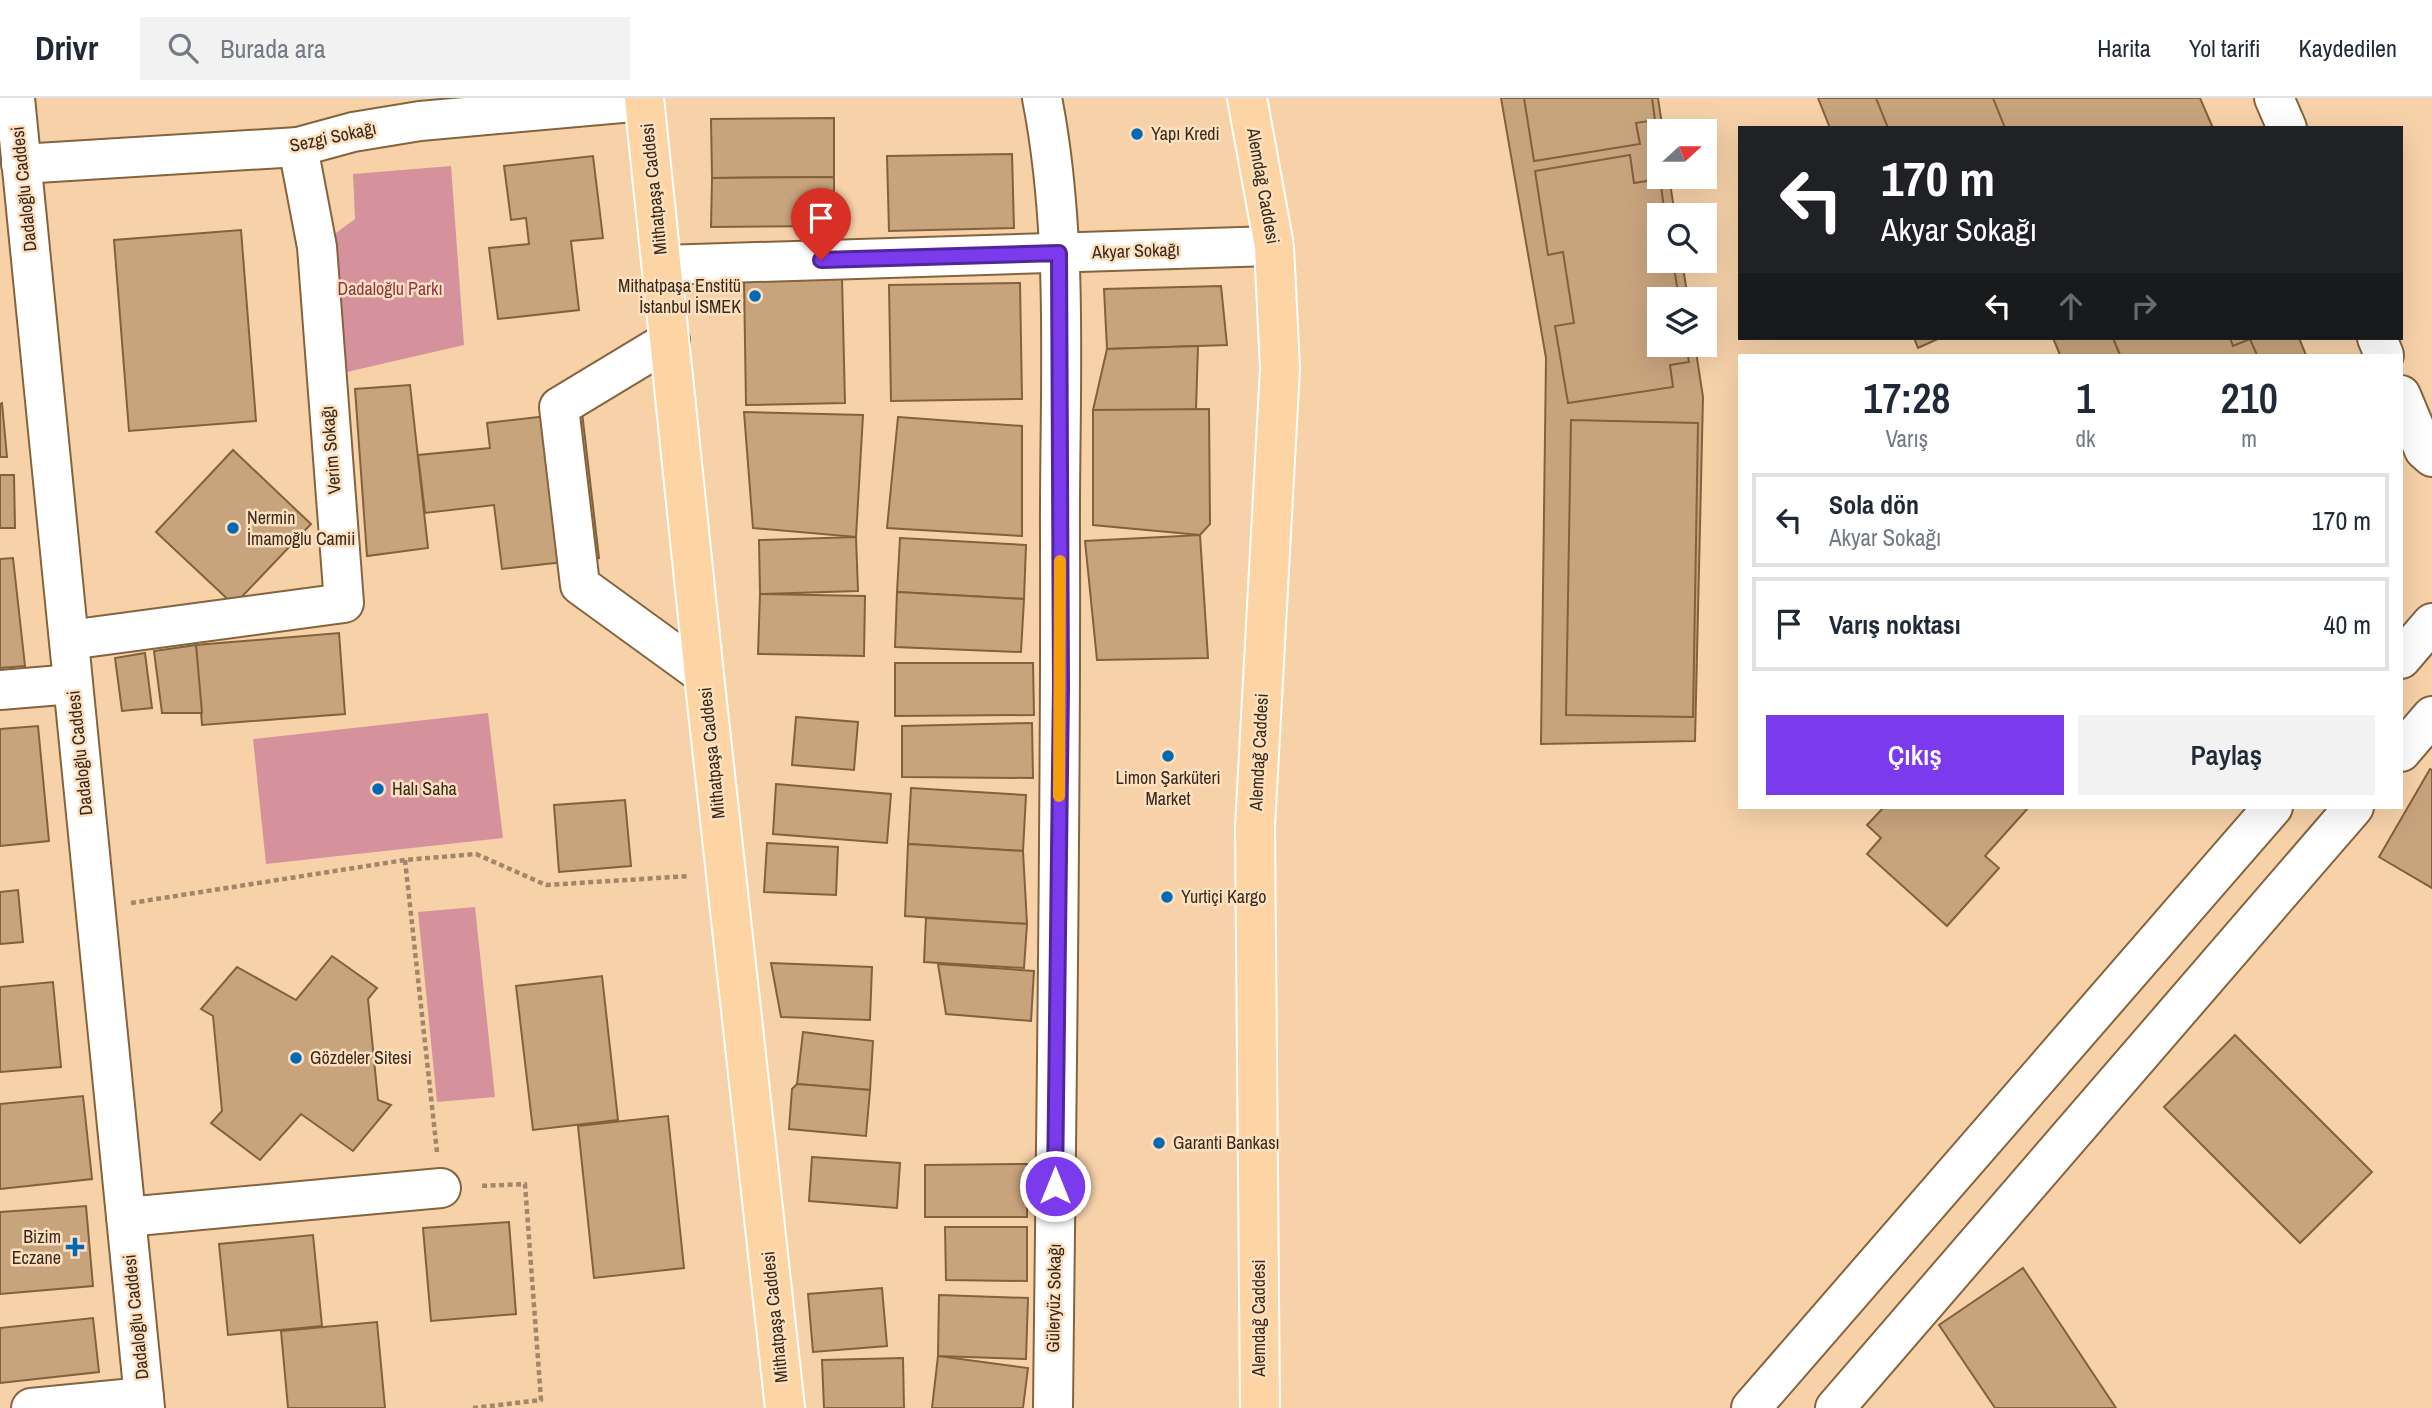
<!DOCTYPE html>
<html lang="tr">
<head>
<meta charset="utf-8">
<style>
	body { margin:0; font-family:"Archivo Narrow",sans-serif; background:#f2f2f3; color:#1f2937; height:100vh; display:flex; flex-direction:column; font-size:26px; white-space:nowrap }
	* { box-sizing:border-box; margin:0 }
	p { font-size:23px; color:#747a83 }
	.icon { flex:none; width:38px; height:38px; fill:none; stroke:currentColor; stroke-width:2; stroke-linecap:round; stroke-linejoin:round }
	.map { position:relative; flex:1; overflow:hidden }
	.drawer { position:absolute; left:1738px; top:256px; width:665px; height:455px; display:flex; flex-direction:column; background:#fff; border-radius:0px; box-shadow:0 7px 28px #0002 }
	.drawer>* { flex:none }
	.guide { position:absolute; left:1738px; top:28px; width:665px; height:214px; border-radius:0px; box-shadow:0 7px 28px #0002; background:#202124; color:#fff; overflow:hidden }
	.needle { width:46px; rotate:69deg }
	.tools { position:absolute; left:1647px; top:21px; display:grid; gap:14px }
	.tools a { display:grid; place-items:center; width:70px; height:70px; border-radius:0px; background:#fff; box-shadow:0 7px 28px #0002; font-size:35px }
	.pin { position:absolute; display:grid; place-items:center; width:60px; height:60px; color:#fff; margin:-72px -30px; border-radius:50% 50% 50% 0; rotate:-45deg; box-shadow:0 0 7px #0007 }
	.pin .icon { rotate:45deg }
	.me { position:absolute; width:77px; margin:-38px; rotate:0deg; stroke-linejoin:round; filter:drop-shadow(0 0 5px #0008) }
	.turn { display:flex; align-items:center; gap:24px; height:147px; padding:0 28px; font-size:32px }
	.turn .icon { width:91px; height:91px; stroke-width:2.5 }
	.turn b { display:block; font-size:49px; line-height:60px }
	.lanes { display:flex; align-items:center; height:66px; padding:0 28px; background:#0003; justify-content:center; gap:35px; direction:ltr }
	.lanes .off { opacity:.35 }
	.eta { display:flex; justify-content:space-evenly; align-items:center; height:119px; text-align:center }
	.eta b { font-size:42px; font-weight:600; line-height:49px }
	.primary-button { display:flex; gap:14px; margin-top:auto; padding:14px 28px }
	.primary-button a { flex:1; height:80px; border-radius:0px; background:#7c3aed; color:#fff; font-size:28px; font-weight:600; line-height:80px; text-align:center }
	.primary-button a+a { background:#f2f2f3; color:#1f2937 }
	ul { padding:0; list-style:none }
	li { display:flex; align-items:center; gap:21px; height:94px; margin:0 14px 10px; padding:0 14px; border:4px solid #e0e1e3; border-radius:0px }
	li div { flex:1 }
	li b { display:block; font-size:26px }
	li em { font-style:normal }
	header { display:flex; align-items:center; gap:42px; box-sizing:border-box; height:98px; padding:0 35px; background:#fff; border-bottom:2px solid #e0e1e3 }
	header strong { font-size:33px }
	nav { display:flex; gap:38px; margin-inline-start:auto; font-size:24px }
	.search { width:490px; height:63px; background:#f2f2f3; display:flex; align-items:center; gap:18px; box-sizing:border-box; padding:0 24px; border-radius:0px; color:#747a83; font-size:26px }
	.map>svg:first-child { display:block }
</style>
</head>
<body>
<header>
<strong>Drivr</strong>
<div class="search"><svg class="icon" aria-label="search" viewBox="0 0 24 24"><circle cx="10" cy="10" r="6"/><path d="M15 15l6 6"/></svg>Burada ara</div>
<nav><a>Harita</a><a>Yol tarifi</a><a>Kaydedilen</a></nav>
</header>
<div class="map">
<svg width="2432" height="1310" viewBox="0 0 2432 1310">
	<rect width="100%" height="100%" fill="#f7d2a9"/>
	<g fill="#d5929c">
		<polygon points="451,68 464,247 325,279 317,149 355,121 353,76"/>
		<polygon points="488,615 503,740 266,766 253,641"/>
		<polygon points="475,809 495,999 437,1004 418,814"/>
	</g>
	<g fill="#c8a47d" stroke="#82613c" stroke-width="2">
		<polygon points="1501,0 1658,0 1663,33 1659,33 1659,79 1669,79 1675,117 1659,117 1659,163 1682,163 1688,201 1659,201 1659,247 1695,247 1703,299 1695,643 1541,646 1546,260"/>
		<polygon points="1524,0 1652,0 1655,22 1636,25 1640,46 1534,63"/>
		<polygon points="1818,0 2200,0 2213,30 1830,30"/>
		<polygon points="1876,0 1993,0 2005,30 1888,30"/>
		<polygon points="834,20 834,79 712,80 711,21"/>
		<polygon points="1012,56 1014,130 889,133 887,58"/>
		<polygon points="1630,57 1634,85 1660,81 1665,117 1659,117 1659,163 1673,163 1679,201 1659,201 1659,247 1686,247 1689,264 1670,267 1673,289 1568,305 1555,228 1574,225 1563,154 1548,157 1535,73"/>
		<polygon points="593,58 603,140 571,143 579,212 498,221 489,150 529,146 526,120 511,122 504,68"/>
		<polygon points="834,79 834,128 711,129 712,80"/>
		<polygon points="241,132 256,323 129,333 114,142"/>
		<polygon points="842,180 845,305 746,307 744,182"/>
		<polygon points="1020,185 1022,301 891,303 889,187"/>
		<polygon points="1221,188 1227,247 1107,251 1104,191"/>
		<polygon points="1914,240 1940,240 1918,250"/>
		<polygon points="2053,240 2299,240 2306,257 2060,257"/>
		<polygon points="2113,240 2230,240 2233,248 2250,241 2257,257 2120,257"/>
		<polygon points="1198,248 1196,312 1093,312 1107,251"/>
		<polygon points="410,287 428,450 367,458 355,291"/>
		<polygon points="2,305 7,359 0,359 0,306"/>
		<polygon points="1209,311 1210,426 1200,437 1093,427 1093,312"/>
		<polygon points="582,314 599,460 502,471 494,407 425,415 418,357 490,350 487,325"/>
		<polygon points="744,314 863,317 856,439 753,430"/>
		<polygon points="898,319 1022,328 1022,438 887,430"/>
		<polygon points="1571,322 1698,325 1693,619 1566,617"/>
		<polygon points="233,352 311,426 234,507 156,434"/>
		<polygon points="0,377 14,377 15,430 0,430"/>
		<polygon points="1200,437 1208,560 1097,562 1085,443"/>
		<polygon points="856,439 858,493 760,496 759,442"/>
		<polygon points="900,440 1026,447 1024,501 897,494"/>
		<polygon points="13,460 25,568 0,570 0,461"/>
		<polygon points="897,494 1024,501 1021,554 895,549"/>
		<polygon points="760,496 865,498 864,558 758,556"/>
		<polygon points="339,535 345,616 202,627 196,547"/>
		<polygon points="196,547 202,615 162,615 154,553"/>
		<polygon points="145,555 152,610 122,613 115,560"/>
		<polygon points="895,565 1033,565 1034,617 895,618"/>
		<polygon points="796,619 858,624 854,672 792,667"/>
		<polygon points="1032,625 1033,680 902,679 902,628"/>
		<polygon points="38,628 49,743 0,748 0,631"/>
		<polygon points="2430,671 2432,672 2432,790 2379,759"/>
		<polygon points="776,686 891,696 887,745 773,736"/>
		<polygon points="911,690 1026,697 1023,753 908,746"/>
		<polygon points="625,702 631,768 559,774 554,707"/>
		<polygon points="1884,709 2029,709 1985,758 1999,770 1947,828 1867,756 1881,740 1867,727"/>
		<polygon points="767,745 838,749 836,797 764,794"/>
		<polygon points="908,746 1023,753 1027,826 905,818"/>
		<polygon points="18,792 23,844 0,846 0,794"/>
		<polygon points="926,820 1027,826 1024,870 924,864"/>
		<polygon points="332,858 377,890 368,901 378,1002 391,1007 353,1053 301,1016 260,1062 211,1025 222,1013 213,918 201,911 237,869 296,902"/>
		<polygon points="771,865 872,869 870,922 781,919"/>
		<polygon points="938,866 1034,873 1031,923 946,916"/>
		<polygon points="602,878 618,1022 533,1032 516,888"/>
		<polygon points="53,884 61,969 0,974 0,889"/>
		<polygon points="803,934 873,943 870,992 797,986"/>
		<polygon points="2235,937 2372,1074 2300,1145 2164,1009"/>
		<polygon points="797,986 870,992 866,1038 789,1031 792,991"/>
		<polygon points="83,998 92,1081 0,1091 0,1006"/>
		<polygon points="668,1018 684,1170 594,1180 578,1028"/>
		<polygon points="812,1059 900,1065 897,1110 809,1103"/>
		<polygon points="1027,1066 1027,1119 925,1119 925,1067"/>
		<polygon points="86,1108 93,1188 0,1196 0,1114"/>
		<polygon points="509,1124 516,1216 431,1223 423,1130"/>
		<polygon points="945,1129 1027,1129 1027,1183 946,1182"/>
		<polygon points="313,1137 322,1228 228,1237 219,1146"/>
		<polygon points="2023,1170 2116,1310 1995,1310 1939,1227"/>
		<polygon points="882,1190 887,1248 813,1254 808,1196"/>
		<polygon points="939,1197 1028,1200 1026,1261 938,1258"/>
		<polygon points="93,1220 99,1274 0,1285 0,1230"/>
		<polygon points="377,1224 385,1310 288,1310 281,1233"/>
		<polygon points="938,1258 1028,1270 1023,1310 932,1310"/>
		<polygon points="903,1260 904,1310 824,1310 822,1262"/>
	</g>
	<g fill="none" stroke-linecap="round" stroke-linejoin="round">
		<g stroke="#84643e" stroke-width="42">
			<g id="minor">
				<polyline points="15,0 145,1310"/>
				<path d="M1042,0c28,142 17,296 18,440 1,290 -4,580 -7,870"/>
				<polyline points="2274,0 2287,30"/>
				<polyline points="21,66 298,49 353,34 420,23 644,3"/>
				<polyline points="662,167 1274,148"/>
				<polyline points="2377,240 2384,257"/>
				<polyline points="670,242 559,309 580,487 704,577"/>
				<polyline points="2401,297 2424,352 2432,359"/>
				<polyline points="69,542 344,505 317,149 298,49"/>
				<polyline points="2401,561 2432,525"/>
				<polyline points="0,592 73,586"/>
				<polyline points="2401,654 2432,618"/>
				<polyline points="126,1119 441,1090"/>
				<polyline points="31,1310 144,1299"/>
				<polyline points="1751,1310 2273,709"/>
				<polyline points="1835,1310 2354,709"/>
			</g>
		</g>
		<g stroke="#fff" stroke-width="42">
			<g id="major">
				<polyline points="644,0 704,577 785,1310"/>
				<polyline points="1247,0 1274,148 1280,270 1255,729 1260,1310"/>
			</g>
		</g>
		<g stroke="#a18669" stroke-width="4.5" stroke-dasharray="5 3.5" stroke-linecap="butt">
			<polyline points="405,762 437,1054"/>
			<polyline points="131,805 405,762 476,756 546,787 690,778"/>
			<polyline points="473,1310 541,1302 525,1086 479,1088"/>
		</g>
		<use href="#minor" stroke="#fff" stroke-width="38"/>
		<use href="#major" stroke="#fdd4a4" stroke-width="38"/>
	</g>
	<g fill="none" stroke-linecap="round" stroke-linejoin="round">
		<g stroke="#51269a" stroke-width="18">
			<polyline id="route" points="821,162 1059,155 1061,589 1055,1088"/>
		</g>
		<use href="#route" stroke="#7c3aed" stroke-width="12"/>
		<polyline stroke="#f59e0b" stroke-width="12" points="1059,698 1060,463"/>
	</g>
	<g fill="#006ab5" stroke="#fee0c0" stroke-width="2.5">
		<circle cx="1137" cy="36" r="7"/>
		<circle cx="755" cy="198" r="7"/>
		<circle cx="233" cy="430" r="7"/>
		<circle cx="1168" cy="658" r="7"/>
		<circle cx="378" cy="691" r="7"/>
		<circle cx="1167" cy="799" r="7"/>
		<circle cx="296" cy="960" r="7"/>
		<circle cx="1159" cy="1045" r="7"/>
		<path d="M71.5 1138.5h7v7h7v7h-7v7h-7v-7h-7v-7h7z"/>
	</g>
	<g text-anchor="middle" stroke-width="5" stroke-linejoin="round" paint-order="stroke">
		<g font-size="18" fill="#382a1a" stroke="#fee0c0" text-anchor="start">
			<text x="1151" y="42">Yapı Kredi</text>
			<text x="741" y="194" text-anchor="end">Mithatpaşa Enstitü<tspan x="741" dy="21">İstanbul İSMEK</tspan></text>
			<text x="247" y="426">Nermin<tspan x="247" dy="21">İmamoğlu Camii</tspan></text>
			<text x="1168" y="686" text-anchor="middle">Limon Şarküteri<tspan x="1168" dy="21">Market</tspan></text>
			<text x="392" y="697">Halı Saha</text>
			<text x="1181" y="805">Yurtiçi Kargo</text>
			<text x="310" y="966">Gözdeler Sitesi</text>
			<text x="1173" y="1051">Garanti Bankası</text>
			<text x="61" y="1145" text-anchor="end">Bizim<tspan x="61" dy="21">Eczane</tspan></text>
		</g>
		<g font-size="18" fill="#382a1a" stroke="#fee0c0">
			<text transform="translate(333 39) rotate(-12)" y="6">Sezgi Sokağı</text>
			<text transform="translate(1263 88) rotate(80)" y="6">Alemdağ Caddesi</text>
			<text transform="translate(24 91) rotate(-96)" y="6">Dadaloğlu Caddesi</text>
			<text transform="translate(654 91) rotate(-96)" y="6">Mithatpaşa Caddesi</text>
			<text transform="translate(1136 153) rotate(-2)" y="6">Akyar Sokağı</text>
			<text transform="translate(331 352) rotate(-95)" y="6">Verim Sokağı</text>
			<text transform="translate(1259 654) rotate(-87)" y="6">Alemdağ Caddesi</text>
			<text transform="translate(80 655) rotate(-96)" y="6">Dadaloğlu Caddesi</text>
			<text transform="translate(712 655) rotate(-96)" y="6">Mithatpaşa Caddesi</text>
			<text transform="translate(1054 1200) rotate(-89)" y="6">Güleryüz Sokağı</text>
			<text transform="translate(136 1219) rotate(-96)" y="6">Dadaloğlu Caddesi</text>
			<text transform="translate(775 1219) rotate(-96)" y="6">Mithatpaşa Caddesi</text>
			<text transform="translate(1259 1220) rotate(-90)" y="6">Alemdağ Caddesi</text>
		</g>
		<g font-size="18" fill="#8a3849" stroke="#fee0c0">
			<text x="390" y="197">Dadaloğlu Parkı</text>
		</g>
	</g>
</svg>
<div class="tools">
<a><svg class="needle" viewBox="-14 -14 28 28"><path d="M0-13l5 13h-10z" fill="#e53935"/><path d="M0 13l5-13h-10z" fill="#747a83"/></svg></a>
<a><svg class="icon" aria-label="search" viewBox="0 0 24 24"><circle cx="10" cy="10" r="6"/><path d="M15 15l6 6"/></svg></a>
<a><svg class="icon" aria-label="layers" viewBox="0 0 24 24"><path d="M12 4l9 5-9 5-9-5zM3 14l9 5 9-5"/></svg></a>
</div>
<div class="pin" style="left:821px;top:162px;background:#d93025"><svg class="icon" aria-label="arrive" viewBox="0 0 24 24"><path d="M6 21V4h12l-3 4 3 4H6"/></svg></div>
<svg class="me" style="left:1055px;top:1088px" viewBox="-20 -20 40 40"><circle r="17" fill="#7c3aed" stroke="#fff" stroke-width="3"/><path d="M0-11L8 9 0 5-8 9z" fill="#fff"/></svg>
<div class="guide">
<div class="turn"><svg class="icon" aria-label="left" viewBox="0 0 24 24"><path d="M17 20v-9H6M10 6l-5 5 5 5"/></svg><div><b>170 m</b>Akyar Sokağı</div></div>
<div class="lanes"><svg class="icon" aria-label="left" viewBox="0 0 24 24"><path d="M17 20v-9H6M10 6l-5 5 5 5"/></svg><svg class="icon off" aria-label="ahead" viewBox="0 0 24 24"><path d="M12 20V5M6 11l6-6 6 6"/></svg><svg class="icon off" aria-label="right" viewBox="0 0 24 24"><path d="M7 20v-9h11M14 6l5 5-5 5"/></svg></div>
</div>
<section class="drawer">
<div class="eta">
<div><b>17:28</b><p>Varış</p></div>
<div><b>1</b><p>dk</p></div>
<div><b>210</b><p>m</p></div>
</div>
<ul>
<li><svg class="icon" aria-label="left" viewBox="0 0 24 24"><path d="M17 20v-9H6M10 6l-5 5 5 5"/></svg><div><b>Sola dön</b><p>Akyar Sokağı</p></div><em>170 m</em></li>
<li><svg class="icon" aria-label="arrive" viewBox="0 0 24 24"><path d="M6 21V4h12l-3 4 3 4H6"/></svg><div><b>Varış noktası</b></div><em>40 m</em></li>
</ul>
<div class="primary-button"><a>Çıkış</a><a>Paylaş</a></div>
</section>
</div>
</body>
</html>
